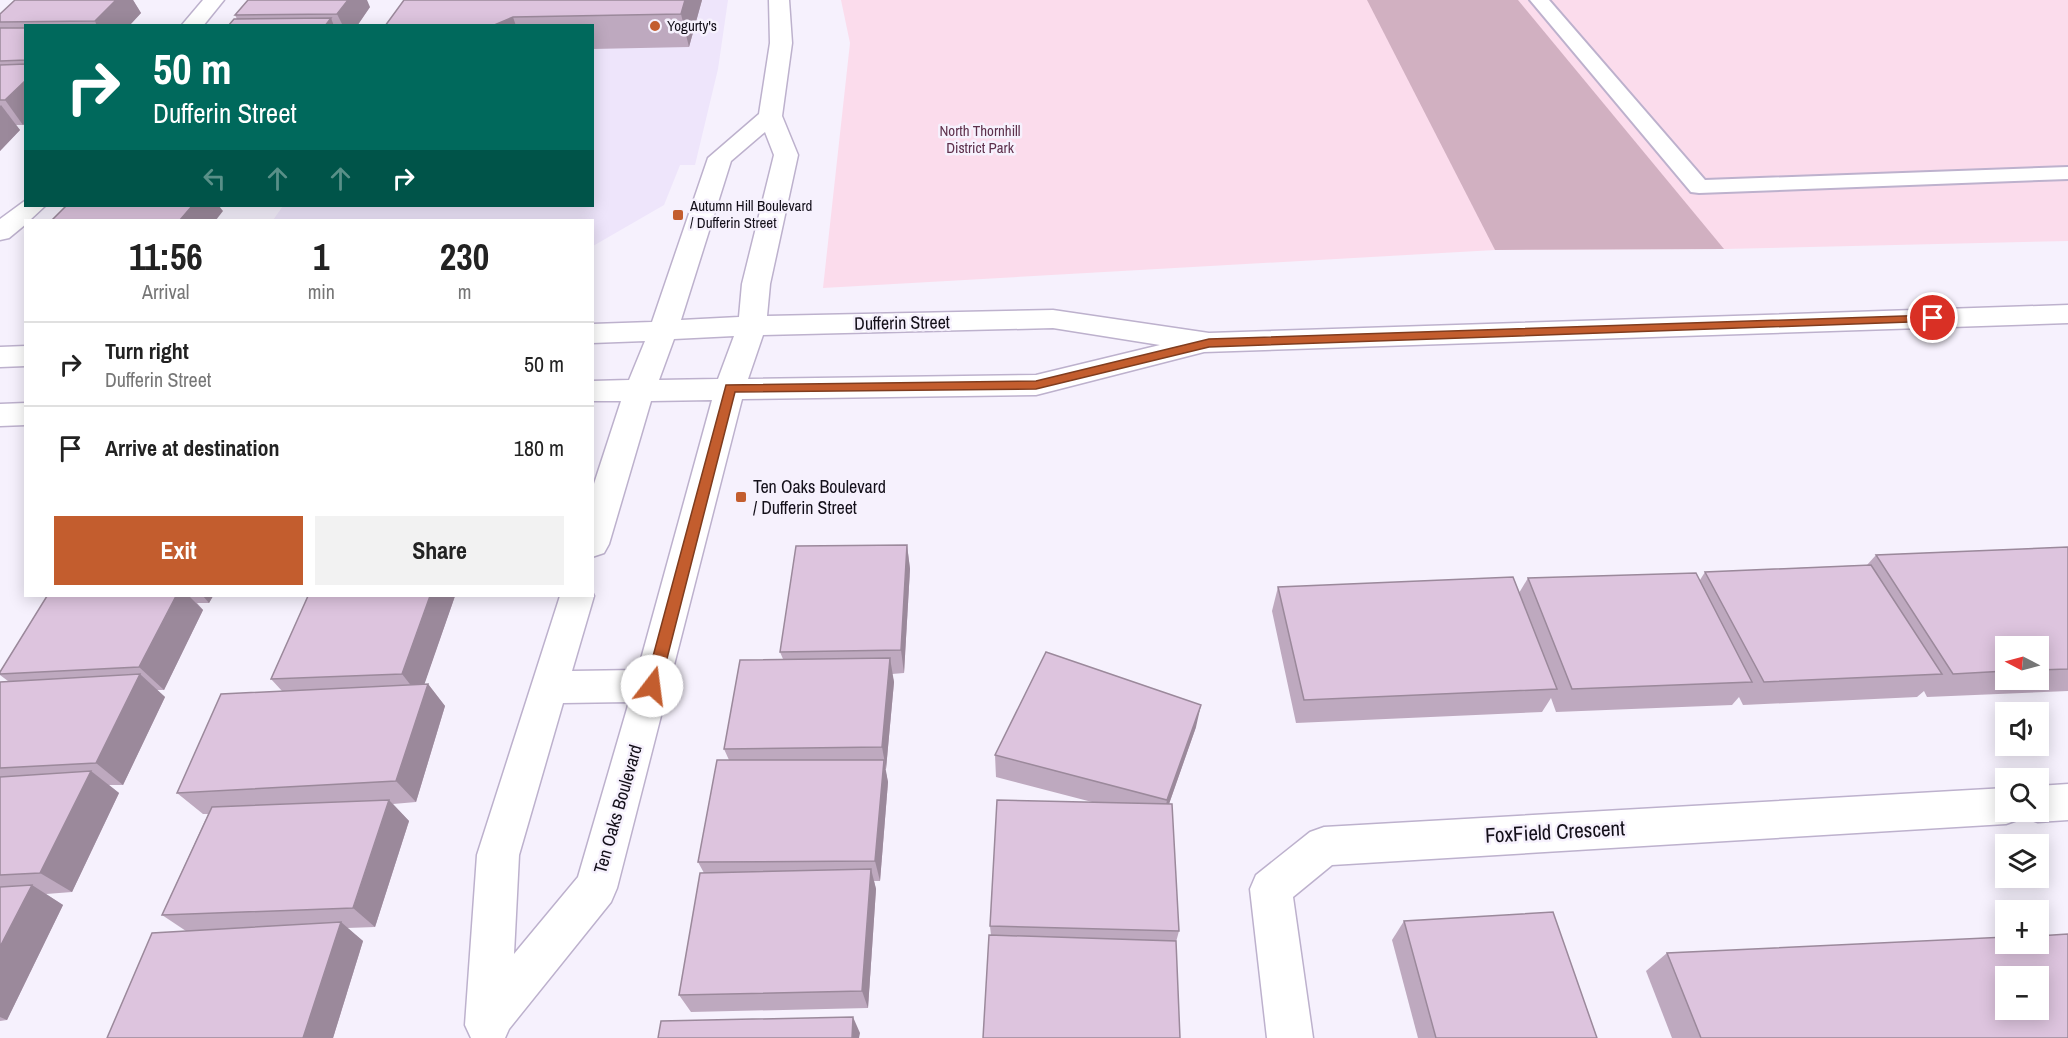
<!DOCTYPE html>
<html lang="en">
<head>
<meta charset="utf-8">
<style>
	body { margin:0; font-family:"Archivo Narrow",sans-serif; background:#f2f2f2; color:#222; height:100vh; display:flex; flex-direction:column; font-size:22px; white-space:nowrap }
	* { box-sizing:border-box; margin:0 }
	p { font-size:20px; color:#767676 }
	.icon { flex:none; width:33px; height:33px; fill:none; stroke:currentColor; stroke-width:2; stroke-linecap:round; stroke-linejoin:round }
	.map { position:relative; flex:1; overflow:hidden }
	.sheet { position:absolute; left:24px; top:219px; width:570px; height:378px; display:flex; flex-direction:column; background:#fff; border-radius:0px; box-shadow:0 3px 15px #0003 }
	.sheet>* { flex:none }
	.top-card { position:absolute; left:24px; top:24px; width:570px; height:183px; border-radius:0px; box-shadow:0 3px 15px #0003; background:#00695c; color:#fff; overflow:hidden }
	.needle { width:39px; rotate:276deg }
	.tools { position:absolute; left:1995px; top:636px; display:grid; gap:12px }
	.tools a { display:grid; place-items:center; width:54px; height:54px; border-radius:0px; background:#fff; box-shadow:0 3px 15px #0003; font-size:30px }
	.pin { position:absolute; display:grid; place-items:center; width:51px; height:51px; color:#fff; margin:-26px; border:3px solid #fff; border-radius:50%; box-shadow:0 2px 6px #0007 }
	.me { position:absolute; width:66px; margin:-33px; rotate:15deg; stroke-linejoin:round; filter:drop-shadow(0 0 4px #0008) }
	.turn { display:flex; align-items:center; gap:21px; height:126px; padding:0 30px; font-size:27px }
	.turn .icon { width:78px; height:78px; stroke-width:2.5 }
	.turn b { display:block; font-size:42px; line-height:51px }
	.lanes { display:flex; align-items:center; height:57px; padding:0 30px; background:#0003; justify-content:center; gap:30px; direction:ltr }
	.lanes .off { opacity:.35 }
	.eta { display:flex; justify-content:space-evenly; align-items:center; height:102px; text-align:center }
	.eta b { font-size:36px; font-weight:700; line-height:42px }
	.action { display:flex; gap:12px; margin-top:auto; padding:12px 30px }
	.action a { flex:1; height:69px; border-radius:0px; background:#c35d2e; color:#fff; font-size:24px; font-weight:700; line-height:69px; text-align:center }
	.action a+a { background:#f2f2f2; color:#222 }
	ul { padding:0; list-style:none }
	li { display:flex; align-items:center; gap:18px; height:84px; padding:0 30px; border-top:2px solid #e0e0e0 }
	li div { flex:1 }
	li b { display:block; font-size:22px }
	li em { font-style:normal }
	.map>svg:first-child { display:block }
</style>
</head>
<body>
<div class="map">
<svg width="2068" height="1038" viewBox="0 0 2068 1038">
	<rect width="100%" height="100%" fill="#f6f1fd"/>
	<polygon fill="#eee5fb" points="418,0 728,0 718,69 695,165 680,165 664,205 593,246 592,220 273,220 283,206 592,206 592,26"/>
	<polygon fill="#fbdcec" points="841,0 2068,0 2068,241 1724,249 1495,250 823,288 850,43"/>
	<polygon fill="#d1b0c1" points="1367,0 1518,0 1724,249 1495,250"/>
	<g fill="none" stroke-linecap="round" stroke-linejoin="round">
		<g stroke="#bdb1cd" stroke-width="4">
			<polygon id="lane" points="1530,0 1549,0 1705,180 2068,167 2068,179 1699,193 1691,192"/>
		</g>
		<g stroke="#bdb1cd" stroke-width="3">
			<g id="street">
				<polygon points="203,0 224,0 203,26 181,26"/>
				<polygon points="26,200 26,206 45,206 30,220 26,220 26,224 9,238 0,240 0,219"/>
				<polygon points="2068,784 2068,820 2038,822 2024,817 2022,814 2020,819 2006,824 1332,865 1293,897 1313,1038 1267,1038 1250,889 1256,875 1310,832 1324,827 2006,788 2006,812 2038,812 2038,786"/>
			</g>
		</g>
		<g stroke="#bdb1cd" stroke-width="3">
			<g id="secondary">
				<path d="M769,0h20l3,43 -10,73 16,39 -28,129 -3,32 286,-6 156,23 859,-28v18l-864,29 -168,43 -294,4 -125,489 -6,14 -102,127 -4,9h-34l-6,-13 12,-170 83,-259h32v-4l2,4 -22,75 66,-1 74,-270 -61,1 -42,143 -5,9 -12,4v-67l29,-89h-29v-20l37,-1 16,-39 -53,2v-19l60,-2 56,-164 51,-44 11,-71zM765,132l9,23 -32,129 -3,33 -58,3 50,-159zM1053,328l107,17 -124,30 -288,4 15,-44zM734,336l-16,43 -59,1 15,-41zM629,702l-51,175 -64,77 5,-99 44,-152z"/>
				<polygon points="26,346 26,366 0,367 0,347"/>
				<polygon points="26,403 26,425 0,426 0,404"/>
			</g>
		</g>
		<use href="#lane" fill="#fff" fill-rule="evenodd"/>
		<use href="#street" fill="#fff" fill-rule="evenodd"/>
		<use href="#secondary" fill="#fff" fill-rule="evenodd"/>
	</g>
	<g fill="#bea9bf" fill-rule="evenodd">
		<polygon points="15,0 133,0 141,13 129,26 26,26 26,123 23,125 16,125 20,130 0,151 0,14"/>
		<polygon points="404,0 702,0 689,47 592,49 592,26 385,26"/>
		<polygon points="370,7 357,26 228,26 237,19 235,15"/>
		<polygon points="907,545 910,569 904,673 892,674 894,682 886,769 885,769 888,782 880,881 874,881 876,889 868,1008 691,1012 679,995 704,873 698,862 729,760 724,749 783,659 780,652"/>
		<path d="M2068,547v144l-141,6 -3,-6 -7,6 -174,8 -4,-8 -7,8 -176,7 -5,-14 -9,14 -246,11 -24,-112 6,-24 241,6 9,-15 172,2 5,-8 162,-7 9,-10zM2006,646h32v34h-32z"/>
		<polygon points="47,596 213,596 209,603 197,603 203,610 164,690 157,690 165,697 123,785 109,785 119,793 72,892 46,894 63,905 7,1020 0,1021 0,682 8,681 0,675 0,672"/>
		<polygon points="455,596 424,684 428,684 445,706 416,802 393,804 409,821 375,927 347,928 363,941 333,1038 107,1038 186,931 162,915 208,814 203,814 177,793 282,691 271,679"/>
		<polygon points="1196,727 1169,804 1179,931 1176,942 991,935 990,926 1092,802 996,777 995,755"/>
		<polygon points="1404,921 1597,1038 1418,1038 1392,940"/>
		<polygon points="1667,953 2068,1038 1672,1038 1646,971"/>
	</g>
	<g fill="#9b899b">
		<polygon points="116,0 133,0 141,13 129,26 97,26 95,21"/>
		<polygon points="348,0 367,0 370,7 357,26 343,26 337,14"/>
		<polygon points="685,0 702,0 689,47 681,14"/>
		<polygon points="513,17 516,26 492,26"/>
		<polygon points="331,18 334,26 325,26"/>
		<polygon points="26,80 26,123 23,125 5,100"/>
		<polygon points="1,105 20,130 0,151 0,106"/>
		<polygon points="192,206 219,206 223,211 216,220 180,220"/>
		<polygon points="907,545 910,569 904,673 901,650"/>
		<polygon points="176,596 189,596 203,610 164,690 139,667"/>
		<polygon points="203,596 213,596 209,603"/>
		<polygon points="430,596 455,596 420,697 402,674"/>
		<polygon points="890,658 894,682 886,769 882,747"/>
		<polygon points="140,674 165,697 123,785 96,763"/>
		<polygon points="428,684 445,706 416,802 396,781"/>
		<polygon points="1201,705 1196,727 1163,821 1167,800"/>
		<polygon points="884,760 888,782 880,881 875,861"/>
		<polygon points="91,771 119,793 72,892 40,873"/>
		<polygon points="389,800 409,821 375,927 353,908"/>
		<polygon points="871,869 876,889 868,1008 862,991"/>
		<polygon points="32,885 63,905 7,1020 0,1017 0,947"/>
		<polygon points="341,922 363,941 333,1038 303,1038"/>
		<polygon points="853,1017 860,1033 859,1038 852,1038"/>
	</g>
	<g fill="#ddc4de" stroke="#9b899b" stroke-width="1.5" fill-rule="evenodd">
		<polygon points="15,0 116,0 95,21 0,22 0,14"/>
		<polygon points="248,0 348,0 337,14 235,15"/>
		<polygon points="404,0 685,0 681,14 513,17 492,26 385,26"/>
		<polygon points="331,18 325,26 228,26 234,19"/>
		<polygon points="0,28 26,28 26,60 0,61"/>
		<polygon points="26,64 26,80 5,100 0,100 0,65"/>
		<polygon points="66,206 192,206 180,220 52,220"/>
		<polygon points="907,545 901,650 780,652 796,546"/>
		<polygon points="2068,547 2068,669 2038,670 2038,646 2006,646 2006,671 1953,674 1876,555"/>
		<polygon points="1871,565 1942,674 1764,682 1705,572"/>
		<polygon points="1696,573 1752,682 1572,689 1528,578"/>
		<polygon points="1513,577 1557,689 1304,700 1278,587"/>
		<polygon points="47,596 176,596 139,667 0,674 0,672"/>
		<polygon points="308,596 430,596 402,674 271,679"/>
		<polygon points="1046,652 1201,705 1167,800 995,755"/>
		<polygon points="890,658 882,747 724,749 740,660"/>
		<polygon points="140,674 96,763 0,768 0,682"/>
		<polygon points="428,684 396,781 177,793 221,694"/>
		<polygon points="717,760 884,760 875,861 698,862"/>
		<polygon points="91,771 40,873 0,875 0,777"/>
		<polygon points="389,800 353,908 162,915 212,807"/>
		<polygon points="997,800 1172,804 1179,931 990,926"/>
		<polygon points="871,869 862,991 679,995 700,873"/>
		<polygon points="32,885 0,947 0,887"/>
		<polygon points="1553,912 1597,1038 1436,1038 1404,921"/>
		<polygon points="341,922 303,1038 107,1038 152,933"/>
		<path d="M2068,934v104h-367l-34,-85 339,-16v7h32v-8zM2006,976h32v34h-32z"/>
		<polygon points="989,935 1176,941 1180,1038 983,1038"/>
		<polygon points="853,1017 852,1038 658,1038 661,1021"/>
	</g>
	<polygon fill="#c35d2e" stroke="#7f3c1e" stroke-width="1.5" points="1933,315 1937,316 1937,321 1209,347 1036,389 735,392 660,686 658,690 652,692 647,690 645,686 726,385 1036,381 1209,339"/>
	<g fill="#c35d2e" stroke="#f6f1fd" stroke-width="2">
		<circle cx="655" cy="26" r="6"/>
		<rect x="672" y="209" width="12" height="12" rx="3"/>
		<rect x="735" y="491" width="12" height="12" rx="3"/>
	</g>
	<g text-anchor="middle" stroke-width="5" stroke-linejoin="round" paint-order="stroke">
		<g font-size="15" fill="#14101a" stroke="#f6f1fd" text-anchor="start">
			<text x="667" y="31">Yogurty's</text>
			<text x="690" y="211">Autumn Hill Boulevard<tspan x="690" dy="17">/ Dufferin Street</tspan></text>
		</g>
		<g font-size="15" fill="#5d304b" stroke="#f6f1fd">
			<text x="980" y="136">North Thornhill<tspan x="980" dy="17">District Park</tspan></text>
		</g>
		<g font-size="18" fill="#14101a" stroke="#f6f1fd">
			<text transform="translate(902 323) rotate(-1)" y="6">Dufferin Street</text>
			<text transform="translate(618 809) rotate(-74)" y="6">Ten Oaks Boulevard</text>
		</g>
		<g font-size="18" fill="#14101a" stroke="#f6f1fd" text-anchor="start">
			<text x="753" y="493">Ten Oaks Boulevard<tspan x="753" dy="21">/ Dufferin Street</tspan></text>
		</g>
		<g font-size="21" fill="#14101a" stroke="#f6f1fd">
			<text transform="translate(1555 832) rotate(-3)" y="7">FoxField Crescent</text>
		</g>
	</g>
</svg>
<div class="tools">
<a><svg class="needle" viewBox="-14 -14 28 28"><path d="M0-13l5 13h-10z" fill="#e53935"/><path d="M0 13l5-13h-10z" fill="#767676"/></svg></a>
<a><svg class="icon" aria-label="sound" viewBox="0 0 24 24"><path d="M4 9h4l5-4v14l-5-4H4zM17 9q2 3 0 6"/></svg></a>
<a><svg class="icon" aria-label="search" viewBox="0 0 24 24"><circle cx="10" cy="10" r="6"/><path d="M15 15l6 6"/></svg></a>
<a><svg class="icon" aria-label="layers" viewBox="0 0 24 24"><path d="M12 4l9 5-9 5-9-5zM3 14l9 5 9-5"/></svg></a>
<a>+</a>
<a>−</a>
</div>
<div class="pin" style="left:1933px;top:318px;background:#d93025"><svg class="icon" aria-label="arrive" viewBox="0 0 24 24"><path d="M6 21V4h12l-3 4 3 4H6"/></svg></div>
<svg class="me" style="left:652px;top:686px" viewBox="-20 -20 40 40"><circle r="19" fill="#fff"/><path d="M0-13L10 11 0 6-10 11z" fill="#c35d2e"/></svg>
<div class="top-card">
<div class="turn"><svg class="icon" aria-label="right" viewBox="0 0 24 24"><path d="M7 20v-9h11M14 6l5 5-5 5"/></svg><div><b>50 m</b>Dufferin Street</div></div>
<div class="lanes"><svg class="icon off" aria-label="left" viewBox="0 0 24 24"><path d="M17 20v-9H6M10 6l-5 5 5 5"/></svg><svg class="icon off" aria-label="ahead" viewBox="0 0 24 24"><path d="M12 20V5M6 11l6-6 6 6"/></svg><svg class="icon off" aria-label="ahead" viewBox="0 0 24 24"><path d="M12 20V5M6 11l6-6 6 6"/></svg><svg class="icon" aria-label="right" viewBox="0 0 24 24"><path d="M7 20v-9h11M14 6l5 5-5 5"/></svg></div>
</div>
<section class="sheet">
<div class="eta">
<div><b>11:56</b><p>Arrival</p></div>
<div><b>1</b><p>min</p></div>
<div><b>230</b><p>m</p></div>
</div>
<ul>
<li><svg class="icon" aria-label="right" viewBox="0 0 24 24"><path d="M7 20v-9h11M14 6l5 5-5 5"/></svg><div><b>Turn right</b><p>Dufferin Street</p></div><em>50 m</em></li>
<li><svg class="icon" aria-label="arrive" viewBox="0 0 24 24"><path d="M6 21V4h12l-3 4 3 4H6"/></svg><div><b>Arrive at destination</b></div><em>180 m</em></li>
</ul>
<div class="action"><a>Exit</a><a>Share</a></div>
</section>
</div>
</body>
</html>
